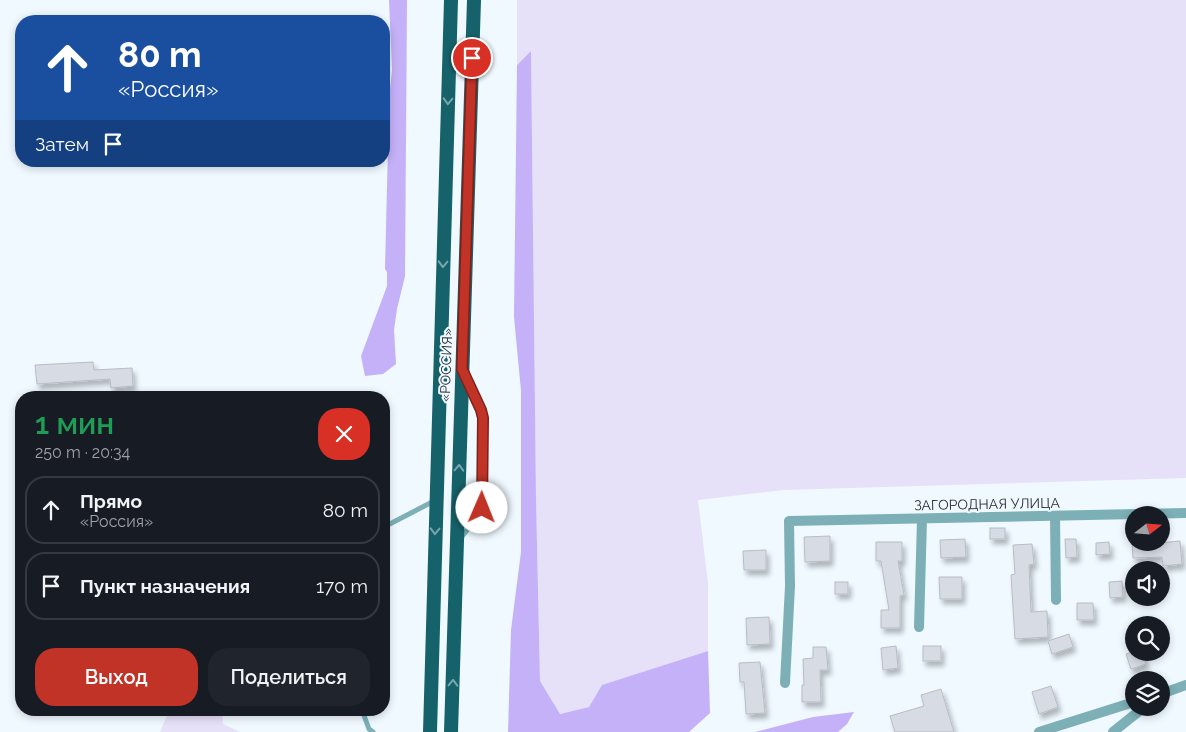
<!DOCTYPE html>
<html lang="ru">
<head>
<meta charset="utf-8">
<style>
	body { margin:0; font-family:Raleway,sans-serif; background:#20242c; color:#f1f3f6; height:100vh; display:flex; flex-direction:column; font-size:19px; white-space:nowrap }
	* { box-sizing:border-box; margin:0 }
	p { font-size:16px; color:#9ea1a6 }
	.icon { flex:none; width:28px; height:28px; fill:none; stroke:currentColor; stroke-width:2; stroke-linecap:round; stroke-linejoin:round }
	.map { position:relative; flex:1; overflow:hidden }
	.drawer { position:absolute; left:15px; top:391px; width:375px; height:325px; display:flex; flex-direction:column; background:#171b24; border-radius:20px; box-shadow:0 2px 8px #0003 }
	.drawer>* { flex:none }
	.banner { position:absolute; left:15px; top:15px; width:375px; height:152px; border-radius:20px; box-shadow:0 2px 8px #0003; background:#1a4fa0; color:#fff; overflow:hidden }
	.needle { width:32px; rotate:73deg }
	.fabs { position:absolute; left:1125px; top:506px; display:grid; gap:10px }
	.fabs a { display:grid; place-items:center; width:45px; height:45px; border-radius:50%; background:#171b24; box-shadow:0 2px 8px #0003; font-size:25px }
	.pin { position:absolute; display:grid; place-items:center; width:42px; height:42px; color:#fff; margin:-21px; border:2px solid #fff; border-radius:50%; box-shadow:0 1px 5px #0007 }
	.me { position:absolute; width:55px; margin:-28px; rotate:1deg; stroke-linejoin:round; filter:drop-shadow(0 0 4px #0008) }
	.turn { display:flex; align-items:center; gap:18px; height:105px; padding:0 20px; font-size:22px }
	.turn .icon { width:65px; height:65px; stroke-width:2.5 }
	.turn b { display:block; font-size:35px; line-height:42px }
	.then { display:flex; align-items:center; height:48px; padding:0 20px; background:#0003; gap:10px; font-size:19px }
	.round { display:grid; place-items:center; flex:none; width:52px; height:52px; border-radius:20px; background:#20242c }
	.headline { display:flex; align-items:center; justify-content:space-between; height:85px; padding:0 20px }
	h1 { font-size:30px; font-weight:600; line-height:38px; color:#1e9e55 }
	.cta { display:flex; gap:10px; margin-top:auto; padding:10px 20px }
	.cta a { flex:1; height:58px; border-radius:20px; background:#c03326; color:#fff; font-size:20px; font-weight:600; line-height:58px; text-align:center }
	.cta a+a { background:#20242c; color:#f1f3f6 }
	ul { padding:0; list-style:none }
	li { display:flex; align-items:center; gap:15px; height:68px; margin:0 10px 8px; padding:0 10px; border:2px solid #363941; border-radius:20px }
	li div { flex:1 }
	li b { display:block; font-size:19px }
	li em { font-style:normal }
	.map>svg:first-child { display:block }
</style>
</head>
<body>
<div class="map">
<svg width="1186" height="732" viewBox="0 0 1186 732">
	<defs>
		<filter id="shadow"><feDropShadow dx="3" dy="5" stdDeviation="2.5" flood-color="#0004"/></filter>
	</defs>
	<rect width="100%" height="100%" fill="#eff9ff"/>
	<g fill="#e6e0f9">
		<polygon points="517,0 1186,0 1186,478 784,490 698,500 708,583 708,651 603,685 589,707 560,714 540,681 536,498 531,51 517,65"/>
		<polygon points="168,710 222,710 223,724 240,732 160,732 168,713"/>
	</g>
	<g fill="#c4b1f7">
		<polygon points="389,0 407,0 405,276 397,309 394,330 396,364 383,374 365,376 361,356 387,286 387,272 385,269 388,146 384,142 384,100 390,89 392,70"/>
		<polygon points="531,51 536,498 540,681 560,714 589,707 602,685 708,651 710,713 689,732 508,732 511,630 521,552 521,391 514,317 517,65"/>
		<polygon points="854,712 847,724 838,732 755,732 813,717"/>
	</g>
	<g fill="#d6dbe4" stroke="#b8bcc5" filter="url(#shadow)">
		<polygon points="93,362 94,370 132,368 133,386 111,388 110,379 37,384 35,365"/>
		<rect x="990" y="528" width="15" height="11"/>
		<polygon points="830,536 830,561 805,562 804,537"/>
		<polygon points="965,539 966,557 941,558 940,540"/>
		<polygon points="1065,539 1076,539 1077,557 1066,558"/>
		<polygon points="1180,541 1182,564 1163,566 1162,557 1133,558 1132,542 1149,542 1149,544"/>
		<polygon points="876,542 902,542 902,561 898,561 904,595 900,596 900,628 881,628 881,610 889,610 881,561 876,561"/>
		<polygon points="1109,542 1110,554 1096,555 1096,543"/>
		<polygon points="1032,544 1034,564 1029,565 1031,612 1047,611 1048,637 1015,639 1011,575 1015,574 1013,545"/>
		<polygon points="766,550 766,570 744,570 743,551"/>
		<polygon points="939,577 962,577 962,599 940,599"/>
		<polygon points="1122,581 1123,597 1110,598 1109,582"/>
		<rect x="835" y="582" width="13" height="12"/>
		<polygon points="1077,603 1093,603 1094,620 1077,620"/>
		<polygon points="769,617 770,644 747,645 746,618"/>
		<polygon points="1069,634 1073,647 1052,654 1048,641"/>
		<polygon points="896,646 898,668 883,670 881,648"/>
		<rect x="923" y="646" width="18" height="15"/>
		<polygon points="813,647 826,647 828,670 820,670 821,702 802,702 802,685 804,685 803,659 813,658"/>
		<polygon points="1132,652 1142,652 1146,664 1131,669 1126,654"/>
		<polygon points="760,662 765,713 746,714 744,682 740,682 739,663"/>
		<polygon points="1051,686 1058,707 1039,714 1032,692"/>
		<polygon points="941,689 954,732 895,732 890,716 924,706 921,695"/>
	</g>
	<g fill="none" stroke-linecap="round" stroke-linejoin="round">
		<g stroke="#7cb0b6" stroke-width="5">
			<polyline points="384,527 434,501"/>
			<polyline points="460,539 480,514 482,508 483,418 481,410 466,378"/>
			<polyline points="362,710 369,729 373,732"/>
		</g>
		<g stroke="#7cb0b6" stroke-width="10">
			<polyline points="1055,516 1056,600"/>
			<polyline points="919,627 922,519"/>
			<polyline points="785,683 790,586 789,521 1186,513"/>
			<polyline points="1161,694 1186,685"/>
			<polyline points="1039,732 1134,702"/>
			<polyline points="1113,732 1143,708"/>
		</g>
		<g stroke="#16626a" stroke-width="14">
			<polyline points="430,732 451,0"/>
			<polyline points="451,732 474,0"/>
		</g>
	</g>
	<defs><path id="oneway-chevron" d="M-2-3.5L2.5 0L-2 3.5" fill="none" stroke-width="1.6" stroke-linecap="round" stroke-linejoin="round" transform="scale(1.25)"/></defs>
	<g stroke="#78a6ad">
		<use href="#oneway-chevron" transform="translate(448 101) rotate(92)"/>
		<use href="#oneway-chevron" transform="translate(443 264) rotate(92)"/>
		<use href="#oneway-chevron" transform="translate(459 468) rotate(-88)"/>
		<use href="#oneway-chevron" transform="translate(435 531) rotate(92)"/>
		<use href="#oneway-chevron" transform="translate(453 683) rotate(-88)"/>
	</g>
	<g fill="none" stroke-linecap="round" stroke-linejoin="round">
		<g stroke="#7d2119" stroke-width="12">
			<polyline id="route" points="472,58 462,369 481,410 483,418 482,508"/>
		</g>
		<use href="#route" stroke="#c03326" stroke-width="9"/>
	</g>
	<g text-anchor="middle" stroke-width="4" stroke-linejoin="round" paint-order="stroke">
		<g font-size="14" fill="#282c2e" stroke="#eff9ff">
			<text transform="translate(446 365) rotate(-88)" y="5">«РОССИЯ»</text>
			<text transform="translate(987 504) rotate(-1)" y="5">ЗАГОРОДНАЯ УЛИЦА</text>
		</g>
	</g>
</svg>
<div class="fabs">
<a><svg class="needle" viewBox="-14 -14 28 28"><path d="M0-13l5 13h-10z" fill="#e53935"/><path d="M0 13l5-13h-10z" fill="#9ea1a6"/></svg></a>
<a><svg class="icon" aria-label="sound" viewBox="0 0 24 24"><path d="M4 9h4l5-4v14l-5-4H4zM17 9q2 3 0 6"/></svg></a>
<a><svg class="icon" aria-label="search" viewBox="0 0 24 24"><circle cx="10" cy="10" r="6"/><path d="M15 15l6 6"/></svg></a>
<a><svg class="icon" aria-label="layers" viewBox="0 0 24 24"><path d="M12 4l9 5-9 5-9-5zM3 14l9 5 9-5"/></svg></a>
</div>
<div class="pin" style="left:472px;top:58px;background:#d93025"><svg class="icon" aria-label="arrive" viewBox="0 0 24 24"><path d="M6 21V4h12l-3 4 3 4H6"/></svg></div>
<svg class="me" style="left:482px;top:508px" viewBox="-20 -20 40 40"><circle r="19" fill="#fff"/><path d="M0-13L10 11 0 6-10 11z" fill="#c03326"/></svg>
<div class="banner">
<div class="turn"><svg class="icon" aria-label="ahead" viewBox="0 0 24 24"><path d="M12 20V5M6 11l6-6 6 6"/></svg><div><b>80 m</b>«Россия»</div></div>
<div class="then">Затем<svg class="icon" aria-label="arrive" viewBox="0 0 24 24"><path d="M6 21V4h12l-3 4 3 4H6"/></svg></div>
</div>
<section class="drawer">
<div class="headline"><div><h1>1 мин</h1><p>250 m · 20:34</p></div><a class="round" style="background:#d93025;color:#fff"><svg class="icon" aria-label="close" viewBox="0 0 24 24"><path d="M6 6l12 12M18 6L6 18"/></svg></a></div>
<ul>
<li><svg class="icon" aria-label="ahead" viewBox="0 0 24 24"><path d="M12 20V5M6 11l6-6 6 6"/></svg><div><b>Прямо</b><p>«Россия»</p></div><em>80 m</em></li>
<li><svg class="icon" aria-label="arrive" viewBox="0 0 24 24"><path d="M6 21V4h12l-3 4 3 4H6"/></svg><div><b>Пункт назначения</b></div><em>170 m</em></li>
</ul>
<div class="cta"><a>Выход</a><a>Поделиться</a></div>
</section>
</div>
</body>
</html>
